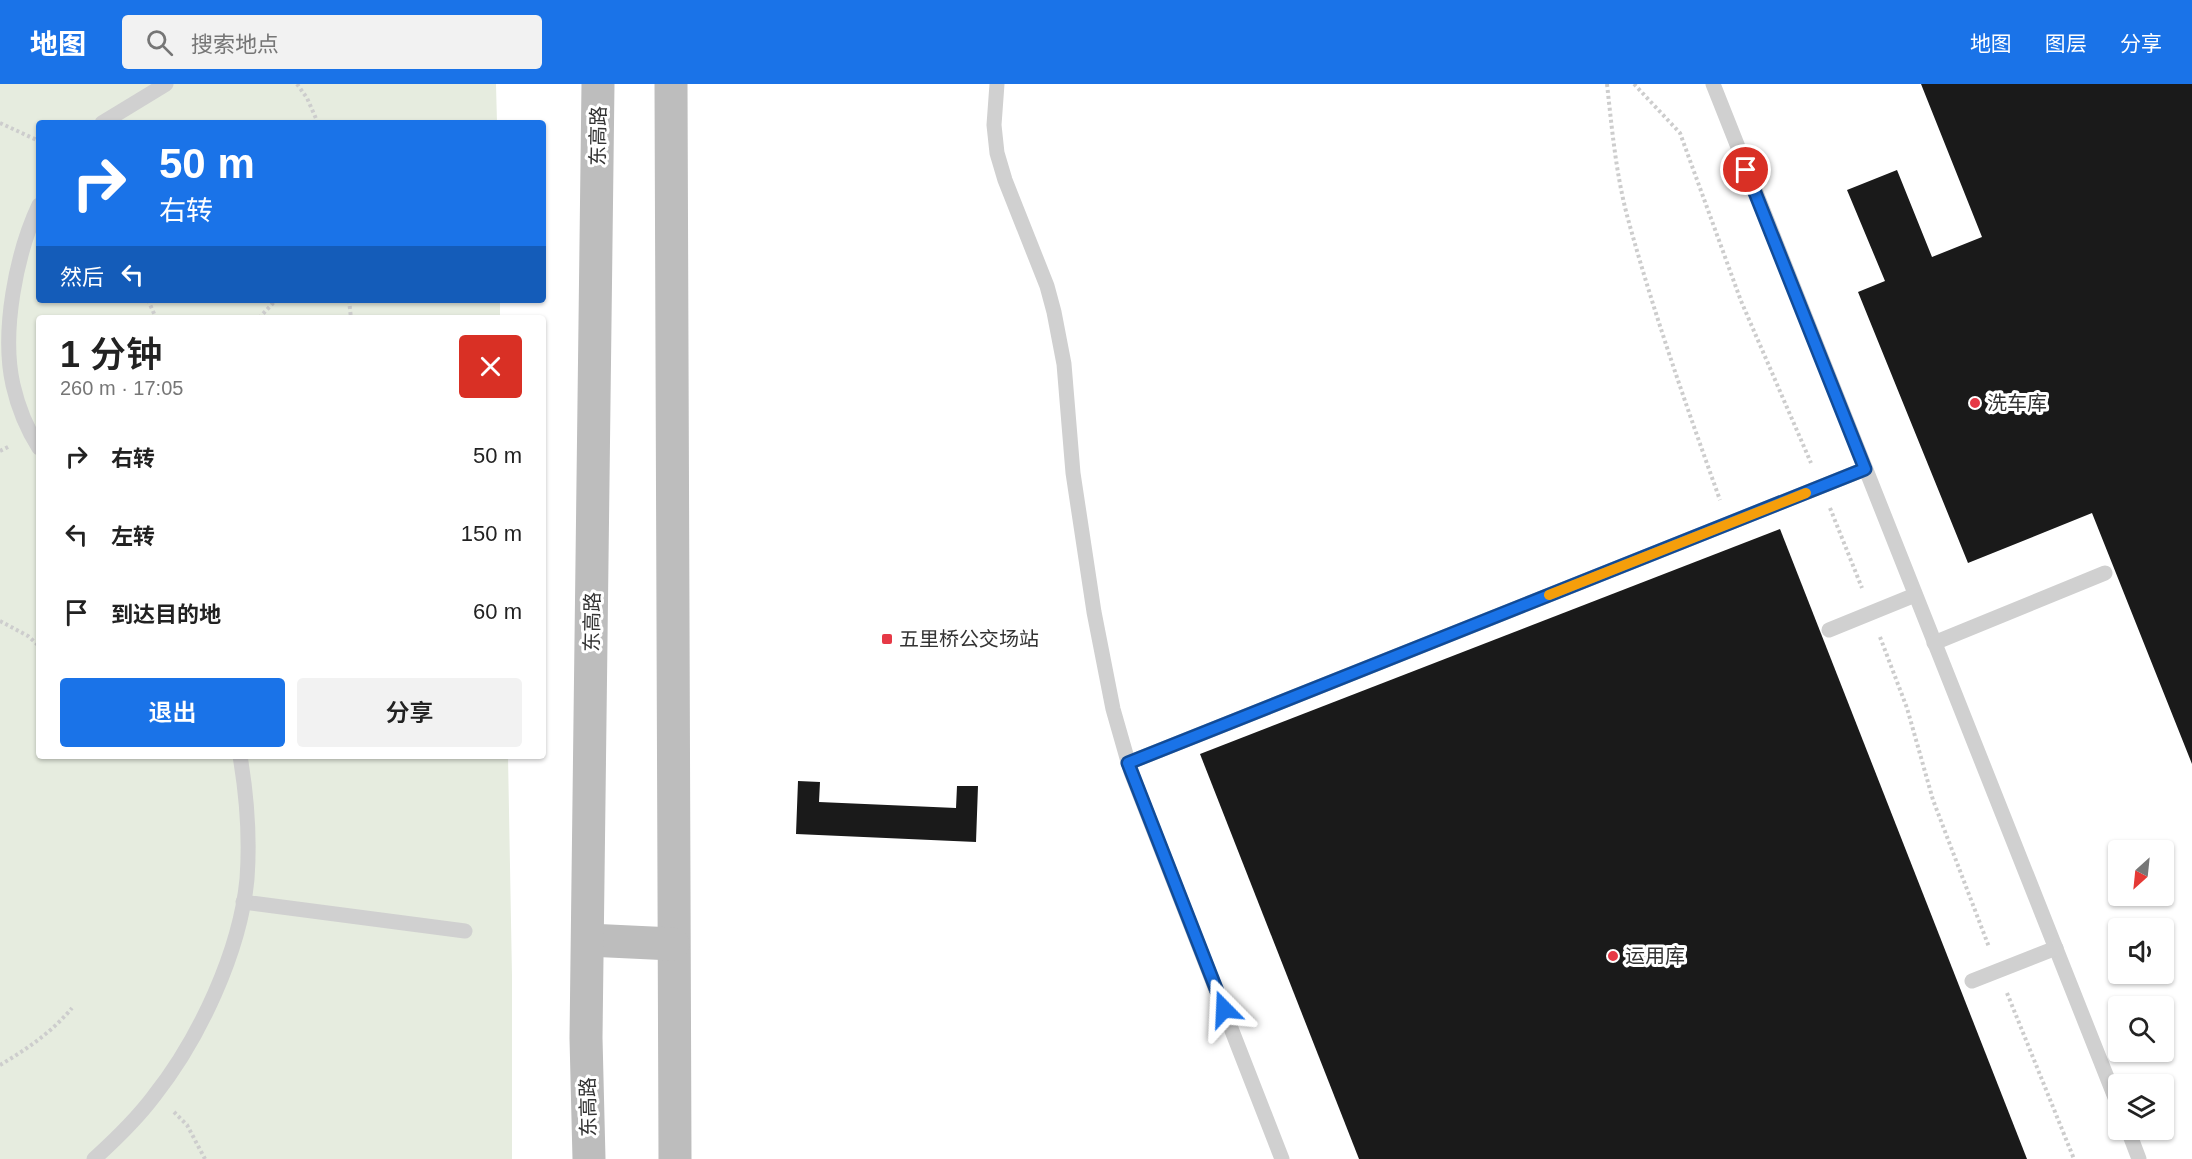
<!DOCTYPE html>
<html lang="zh">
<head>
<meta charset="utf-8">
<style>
	body { margin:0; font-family:Helvetica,"Noto Sans SC",sans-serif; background:#f2f2f2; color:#222; height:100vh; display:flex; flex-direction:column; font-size:22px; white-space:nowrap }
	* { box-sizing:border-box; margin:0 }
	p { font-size:20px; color:#767676 }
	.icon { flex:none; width:33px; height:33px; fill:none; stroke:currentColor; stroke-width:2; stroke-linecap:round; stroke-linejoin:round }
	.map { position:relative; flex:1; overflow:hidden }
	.drawer { position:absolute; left:36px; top:231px; width:510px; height:444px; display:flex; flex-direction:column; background:#fff; border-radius:6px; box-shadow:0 2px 4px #0004 }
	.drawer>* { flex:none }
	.banner { position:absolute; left:36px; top:36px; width:510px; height:183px; border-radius:6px; box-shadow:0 2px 4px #0004; background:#1a73e8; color:#fff; overflow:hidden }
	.needle { width:39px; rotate:207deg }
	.tools { position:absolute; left:2108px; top:756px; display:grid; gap:12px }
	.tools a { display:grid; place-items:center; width:66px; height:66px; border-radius:6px; background:#fff; box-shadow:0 2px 4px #0004; font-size:30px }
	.pin { position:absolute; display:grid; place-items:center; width:51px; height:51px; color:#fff; margin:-26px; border:3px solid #fff; border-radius:50%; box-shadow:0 2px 6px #0007 }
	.me { position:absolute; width:66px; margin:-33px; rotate:339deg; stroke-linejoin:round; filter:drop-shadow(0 0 4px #0008) }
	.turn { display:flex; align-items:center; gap:21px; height:126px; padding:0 24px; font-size:27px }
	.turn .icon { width:78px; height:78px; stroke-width:2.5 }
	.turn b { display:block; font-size:42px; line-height:51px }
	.then { display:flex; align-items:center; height:57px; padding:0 24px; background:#0003; gap:12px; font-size:22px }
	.round { display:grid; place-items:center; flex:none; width:63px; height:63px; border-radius:6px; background:#f2f2f2 }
	.overview { display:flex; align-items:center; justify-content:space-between; height:102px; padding:0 24px }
	h1 { font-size:36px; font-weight:600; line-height:45px }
	.primary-button { display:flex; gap:12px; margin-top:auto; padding:12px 24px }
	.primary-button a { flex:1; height:69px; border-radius:6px; background:#1a73e8; color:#fff; font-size:24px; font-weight:600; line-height:69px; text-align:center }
	.primary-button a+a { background:#f2f2f2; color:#222 }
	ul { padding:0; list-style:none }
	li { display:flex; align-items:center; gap:18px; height:78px; padding:0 24px }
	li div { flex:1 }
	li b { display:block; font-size:22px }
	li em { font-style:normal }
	header { display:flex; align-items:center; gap:36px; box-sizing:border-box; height:84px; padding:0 30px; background:#1a73e8; color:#fff }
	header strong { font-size:28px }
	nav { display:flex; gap:33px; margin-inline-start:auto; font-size:21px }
	.search { width:420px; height:54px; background:#f2f2f2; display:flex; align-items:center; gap:15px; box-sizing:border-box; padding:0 21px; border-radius:6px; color:#767676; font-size:22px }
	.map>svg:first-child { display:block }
</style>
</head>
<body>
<header>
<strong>地图</strong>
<div class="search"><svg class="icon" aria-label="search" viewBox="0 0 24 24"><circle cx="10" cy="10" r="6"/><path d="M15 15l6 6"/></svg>搜索地点</div>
<nav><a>地图</a><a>图层</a><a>分享</a></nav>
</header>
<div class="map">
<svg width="2192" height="1075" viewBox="0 0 2192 1075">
	<rect width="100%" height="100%" fill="#fff"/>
	<polygon fill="#e6ecdf" points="0,0 496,0 497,39 39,39 39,216 500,216 500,234 39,234 39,672 508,672 512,892 512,1075 0,1075"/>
	<g fill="#1a1a1a">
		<polygon points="1921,0 2192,0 2192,680 2092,429 1968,479 1858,208 1885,197 1847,106 1897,86 1932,173 1982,153"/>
		<polygon points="1780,445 2027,1075 1359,1075 1200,670"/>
		<polygon points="798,697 820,698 819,718 956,724 957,702 978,702 976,758 796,750"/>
	</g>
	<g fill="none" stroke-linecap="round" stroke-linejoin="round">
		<g stroke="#cdcdcd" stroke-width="4" stroke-dasharray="3 3" stroke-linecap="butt">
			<polyline points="297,0 307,14 318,39"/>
			<path d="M1607,0c5,45 9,91 21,135 26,95 59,189 92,281"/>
			<polyline points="1634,0 1680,49 1741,217 1811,379"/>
			<polyline points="0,39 39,57"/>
			<polyline points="148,216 156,234"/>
			<polyline points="349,216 351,234"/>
			<polyline points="259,234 276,216"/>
			<polyline points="0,367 10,362"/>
			<polyline points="1830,424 1862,504"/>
			<polyline points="0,537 28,552 39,562"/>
			<polyline points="1880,553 1907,624 1933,716 1989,863"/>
			<polyline points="2007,909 2074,1075"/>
			<path d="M0,981c27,-16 52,-33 72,-57"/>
			<polyline points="174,1028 187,1041 205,1075"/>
		</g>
		<g stroke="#d0d0d0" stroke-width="15">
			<polyline points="997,0 994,41 997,69 1005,96 1047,202 1054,228 1064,280 1073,389 1094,528 1113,625 1131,688 1282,1075"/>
			<polyline points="1713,0 2118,1021"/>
			<polyline points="102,39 166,0"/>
			<path d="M39,121c-23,49 -38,127 -26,180 5,22 14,44 26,63"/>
			<polyline points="1829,546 1915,511"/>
			<polyline points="1934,559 2105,489"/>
			<polyline points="1128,679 1865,385"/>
			<polyline points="243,818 465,847"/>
			<polyline points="1972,897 2056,864"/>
			<polyline points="2128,1046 2139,1075"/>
			<path d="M94,1075c21,-19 42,-39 60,-63 45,-57 86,-144 93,-217 3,-41 0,-82 -7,-123"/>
		</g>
		<g stroke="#bdbdbd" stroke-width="33">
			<polyline points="671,0 675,1075"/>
			<polyline points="588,856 673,860"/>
			<polyline points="589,1075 586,954 598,0"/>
		</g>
	</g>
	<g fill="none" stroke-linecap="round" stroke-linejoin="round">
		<g stroke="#114b97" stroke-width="15">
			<polyline id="route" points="1224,925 1128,679 1865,385 1746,86"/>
		</g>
		<use href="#route" stroke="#1a73e8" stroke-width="10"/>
		<polyline stroke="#f59e0b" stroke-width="10" points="1549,511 1806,409"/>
	</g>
	<g fill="#e63946" stroke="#fff" stroke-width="2">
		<circle cx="1975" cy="319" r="6"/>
		<rect x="881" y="549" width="12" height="12" rx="3"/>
		<circle cx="1613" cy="872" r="6"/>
	</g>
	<g text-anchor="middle" stroke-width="6" stroke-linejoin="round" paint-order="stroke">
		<g font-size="20" fill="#333" stroke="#fff">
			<text transform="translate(598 52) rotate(-89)" y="7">东高路</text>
			<text transform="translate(592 538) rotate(-89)" y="7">东高路</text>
			<text transform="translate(588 1023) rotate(-91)" y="7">东高路</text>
		</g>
		<g font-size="20" fill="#333" stroke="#fff" text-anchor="start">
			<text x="1987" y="326">洗车库</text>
			<text x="899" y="562">五里桥公交场站</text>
			<text x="1625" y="879">运用库</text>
		</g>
	</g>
</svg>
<div class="tools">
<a><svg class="needle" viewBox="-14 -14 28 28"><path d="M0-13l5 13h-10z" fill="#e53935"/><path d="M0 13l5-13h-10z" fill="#767676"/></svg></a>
<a><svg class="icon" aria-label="sound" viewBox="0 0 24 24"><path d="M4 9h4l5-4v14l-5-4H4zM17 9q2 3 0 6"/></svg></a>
<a><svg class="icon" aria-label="search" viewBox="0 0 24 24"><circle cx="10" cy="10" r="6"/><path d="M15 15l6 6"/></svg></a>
<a><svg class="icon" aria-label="layers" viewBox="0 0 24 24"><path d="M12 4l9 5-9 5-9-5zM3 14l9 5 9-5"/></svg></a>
</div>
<div class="pin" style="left:1746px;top:86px;background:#d93025"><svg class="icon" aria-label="arrive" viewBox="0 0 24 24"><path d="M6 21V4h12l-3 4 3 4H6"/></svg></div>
<svg class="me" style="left:1224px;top:925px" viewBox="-20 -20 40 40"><path d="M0-17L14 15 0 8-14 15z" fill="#1a73e8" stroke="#fff" stroke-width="4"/></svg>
<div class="banner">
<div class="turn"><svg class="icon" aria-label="right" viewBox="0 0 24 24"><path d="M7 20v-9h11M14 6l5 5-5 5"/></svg><div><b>50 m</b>右转</div></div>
<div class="then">然后<svg class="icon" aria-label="left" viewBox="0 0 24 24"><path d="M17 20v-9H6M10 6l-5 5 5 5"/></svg></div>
</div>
<section class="drawer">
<div class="overview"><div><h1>1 分钟</h1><p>260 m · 17:05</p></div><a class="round" style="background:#d93025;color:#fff"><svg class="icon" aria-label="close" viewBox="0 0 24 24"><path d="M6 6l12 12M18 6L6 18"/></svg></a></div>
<ul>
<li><svg class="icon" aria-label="right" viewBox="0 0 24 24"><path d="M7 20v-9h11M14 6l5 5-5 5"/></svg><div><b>右转</b></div><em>50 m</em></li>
<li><svg class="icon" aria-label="left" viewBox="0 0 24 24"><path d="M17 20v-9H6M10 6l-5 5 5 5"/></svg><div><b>左转</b></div><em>150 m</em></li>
<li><svg class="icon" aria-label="arrive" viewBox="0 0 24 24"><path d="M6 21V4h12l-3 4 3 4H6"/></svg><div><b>到达目的地</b></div><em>60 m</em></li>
</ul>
<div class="primary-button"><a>退出</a><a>分享</a></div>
</section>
</div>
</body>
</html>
